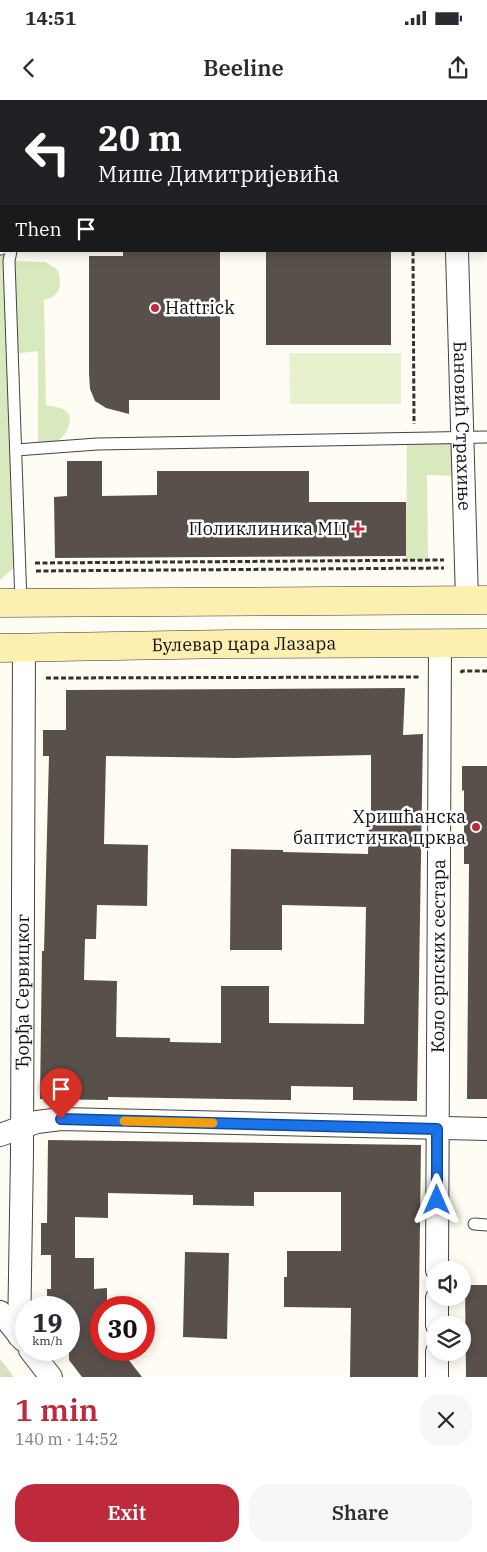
<!DOCTYPE html>
<html lang="en">
<head>
<meta charset="utf-8">
<style>
	body { margin:0; font-family:"IBM Plex Serif",serif; background:#f7f7f7; color:#2b2b33; height:100vh; display:flex; flex-direction:column; font-size:19px; white-space:nowrap }
	* { box-sizing:border-box; margin:0 }
	p { font-size:16px; color:#7c7c81 }
	.icon { flex:none; width:28px; height:28px; fill:none; stroke:currentColor; stroke-width:2; stroke-linecap:round; stroke-linejoin:round }
	.map { position:relative; height:1277px; overflow:hidden }
	.side { display:flex; flex-direction:column; background:#fff; flex:1 }
	.side>* { flex:none }
	.hud { position:absolute; left:0px; top:0px; width:488px; height:152px; box-shadow:0 2px 12px #0003; background:#202124; color:#fff; overflow:hidden }
	.fabs { position:absolute; left:426px; top:1161px; display:grid; gap:10px }
	.fabs a { display:grid; place-items:center; width:45px; height:45px; border-radius:50%; background:#fff; box-shadow:0 2px 12px #0003; font-size:25px }
	.speed { position:absolute; left:15px; top:1196px; display:flex; gap:10px; font-size:25px; font-weight:700; text-align:center }
	.speed>* { display:grid; place-content:center; width:65px; height:65px; border-radius:50%; background:#fff; box-shadow:0 2px 12px #0003; line-height:1 }
	.speed small { font-size:12px; font-weight:400 }
	.speed .limit { border:8px solid #d22; background:#fff; color:#111 }
	.pin { position:absolute; display:grid; place-items:center; width:42px; height:42px; color:#fff; margin:-51px -21px; border-radius:50% 50% 50% 0; rotate:-45deg; box-shadow:0 0 5px #0007 }
	.pin .icon { rotate:45deg }
	.me { position:absolute; width:55px; margin:-28px; rotate:0deg; stroke-linejoin:round; filter:drop-shadow(0 0 4px #0008) }
	.turn { display:flex; align-items:center; gap:18px; height:105px; padding:0 15px; font-size:22px }
	.turn .icon { width:65px; height:65px; stroke-width:2.5 }
	.turn b { display:block; font-size:35px; line-height:42px }
	.then { display:flex; align-items:center; height:48px; padding:0 15px; background:#0003; gap:10px; font-size:19px }
	.round { display:grid; place-items:center; flex:none; width:52px; height:52px; border-radius:20px; background:#f7f7f7 }
	.summary { display:flex; align-items:center; justify-content:space-between; height:85px; padding:0 15px }
	h1 { font-size:30px; font-weight:600; line-height:38px; color:#be2a3b }
	.action { display:flex; gap:10px; margin-top:auto; padding:10px 15px }
	.action a { flex:1; height:58px; border-radius:20px; background:#be2a3b; color:#fff; font-size:20px; font-weight:600; line-height:58px; text-align:center }
	.action a+a { background:#f7f7f7; color:#2b2b33 }
	.status { display:flex; justify-content:space-between; align-items:center; height:35px; padding:0 25px; background:#fff; direction:ltr }
	.status svg { height:14px; fill:currentColor }
	header { display:flex; justify-content:space-between; align-items:center; height:65px; padding:0 15px; background:#fff; font-size:22px; font-weight:600 }
	.map>svg:first-child { display:block }
</style>
</head>
<body>
<div class="status"><b>14:51</b><svg viewBox="0 0 49 12"><path d="M0 12V9h3v3zM5 12V6h3v6zM10 12V3h3v9zM15 12V0h3v12zM26 1h20v11H26zM47 4h2v5h-2z"/></svg></div>
<header><svg class="icon" aria-label="back" viewBox="0 0 24 24"><path d="M15 5l-7 7 7 7"/></svg>Beeline<svg class="icon" aria-label="share" viewBox="0 0 24 24"><path d="M12 15V3M7 8l5-5 5 5M5 13v7h14v-7"/></svg></header>
<div class="map">
<svg width="487" height="1277" viewBox="0 0 487 1277">
	<rect width="100%" height="100%" fill="#fffcf3"/>
	<g fill="#d7e9bd">
		<rect x="51" y="0" width="356" height="1"/>
		<path d="M0,149l9,12 36,1 13,8c4,15 3,26 -14,30l2,105c7,2 17,2 22,8 7,11 -7,30 -18,32 -3,1 -8,0 -12,0v-94l-25,3 6,209 -19,17z"/>
		<polygon points="463,337 465,376 427,375 428,460 406,460 407,338"/>
	</g>
	<polygon fill="#dae1c3" points="0,1259 14,1277 0,1277"/>
	<polygon fill="#e7f1ce" points="289,253 401,253 401,304 290,304"/>
	<g fill="#59504c" fill-rule="evenodd">
		<polygon points="123,151 220,151 220,300 129,300 129,314 106,308 95,301 90,289 89,273 89,156 123,156"/>
		<rect x="266" y="151" width="125" height="94"/>
		<polygon points="67,361 102,361 102,396 157,395 157,371 309,371 309,402 406,402 406,456 55,458 54,397 67,396"/>
		<path d="M405,588l-2,47 20,-1 -6,367 -64,-1v-13l-62,-1v14l-183,-3v3l-68,-1 2,-148h2l5,-195h-6v-26h23v-40zM371,655v64h-2l-1,35 -85,-2v-2l-52,-1 -1,101h52v-45l84,2 -2,117 -95,-1v-37h-48v57l-51,-1v-4l-54,-1 1,-56 -33,-1 1,-41h11l1,-34 50,1 1,-61 -44,-1 2,-88 128,2z"/>
		<polygon points="462,666 487,666 487,999 467,999 469,764 464,764 464,690 462,691"/>
		<polygon points="48,1040 421,1045 418,1277 350,1277 351,1208 284,1207 284,1177 287,1177 287,1151 341,1151 341,1092 254,1092 254,1106 193,1105 193,1095 108,1093 108,1118 75,1117 75,1158 94,1158 94,1189 107,1188 107,1208 101,1208 101,1250 121,1250 142,1277 82,1277 69,1260 69,1208 47,1208 47,1189 51,1189 51,1155 41,1155 41,1123 47,1123"/>
		<polygon points="185,1152 229,1153 227,1239 183,1237"/>
		<polygon points="465,1185 487,1185 487,1277 466,1277"/>
	</g>
	<g fill="none" stroke-linecap="round" stroke-linejoin="round">
		<g stroke="#434343" stroke-width="13">
			<g id="service">
				<polyline points="0,149 1,149"/>
				<polyline points="11,151 9,161 21,503"/>
				<polyline points="16,350 97,344 487,337"/>
				<polyline points="474,1124 487,1125"/>
			</g>
		</g>
		<g stroke="#434343" stroke-width="24">
			<g id="minor">
				<polyline points="431,0 431,1"/>
				<path id="s1" d="M457,151l10,349"/>
				<polyline points="0,1035 37,1022 61,1019 487,1029"/>
				<path id="s2" d="M437,1170l3,-626"/>
				<polyline points="437,1198 437,1225"/>
				<polyline points="0,1212 23,1240"/>
				<path id="s3" d="M19,1236l3,-183 2,-505"/>
				<polyline points="30,1250 51,1277"/>
				<polyline points="437,1252 437,1277"/>
			</g>
		</g>
		<g stroke="#323232" stroke-width="29">
			<g id="secondary">
				<polyline points="0,503 487,500"/>
				<path id="s4" d="M0,548l231,-4 256,-1"/>
			</g>
		</g>
		<g stroke="#323232" stroke-width="3" stroke-dasharray="5 2.5" stroke-linecap="butt">
			<polyline points="19,0 19,1"/>
			<polyline points="456,0 456,1"/>
			<polyline points="0,8 1,8"/>
			<polyline points="486,43 487,43"/>
			<polyline points="486,145 487,145"/>
			<polyline points="413,151 414,324"/>
			<polyline points="35,463 444,460"/>
			<polyline points="36,471 444,468"/>
			<polyline points="461,573 462,571 487,571"/>
			<polyline points="46,578 419,577"/>
		</g>
		<use href="#service" stroke="#fff" stroke-width="11"/>
		<use href="#minor" stroke="#fff" stroke-width="22"/>
		<use href="#secondary" stroke="#fdefb0" stroke-width="28"/>
	</g>
	<g fill="none" stroke-linecap="round" stroke-linejoin="round">
		<g stroke="#114b97" stroke-width="12">
			<polyline id="route" points="61,1019 437,1029 437,1100"/>
		</g>
		<use href="#route" stroke="#1a73e8" stroke-width="9"/>
		<polyline stroke="#f59e0b" stroke-width="9" points="124,1021 213,1023"/>
	</g>
	<g fill="#be2a3b" stroke="#fff" stroke-width="2">
		<circle cx="155" cy="208" r="5"/>
		<path d="M355.5 421.5h5v5h5v5h-5v5h-5v-5h-5v-5h5z"/>
		<circle cx="476" cy="727" r="5"/>
	</g>
	<g text-anchor="middle" stroke-width="5" stroke-linejoin="round" paint-order="stroke">
		<g font-size="18" fill="#101010" stroke="#fff" text-anchor="end">
			<text x="165" y="214" text-anchor="start">Hattrick</text>
			<text x="347" y="435">Поликлиника МЦ</text>
			<text x="466" y="723">Хришћанска<tspan x="466" dy="21">баптистичка црква</tspan></text>
		</g>
		<g font-size="18" fill="#101010" stroke="#fff">
			<text dy="6" stroke="none"><textPath href="#s1" startOffset="175">Бановић Страхиње</textPath></text>
			<text dy="6" stroke="none"><textPath href="#s4" startOffset="244">Булевар цара Лазара</textPath></text>
			<text dy="6" stroke="none"><textPath href="#s2" startOffset="314">Коло српских сестара</textPath></text>
			<text dy="6" stroke="none"><textPath href="#s3" startOffset="344">Ђорђа Сервицког</textPath></text>
		</g>
	</g>
</svg>
<div class="fabs">
<a><svg class="icon" aria-label="sound" viewBox="0 0 24 24"><path d="M4 9h4l5-4v14l-5-4H4zM17 9q2 3 0 6"/></svg></a>
<a><svg class="icon" aria-label="layers" viewBox="0 0 24 24"><path d="M12 4l9 5-9 5-9-5zM3 14l9 5 9-5"/></svg></a>
</div>
<div class="speed"><div>19<small>km/h</small></div><div class="limit">30</div></div>
<div class="pin" style="left:61px;top:1019px;background:#d93025"><svg class="icon" aria-label="arrive" viewBox="0 0 24 24"><path d="M6 21V4h12l-3 4 3 4H6"/></svg></div>
<svg class="me" style="left:437px;top:1100px" viewBox="-20 -20 40 40"><path d="M0-17L14 15 0 8-14 15z" fill="#1a73e8" stroke="#fff" stroke-width="4"/></svg>
<div class="hud">
<div class="turn"><svg class="icon" aria-label="left" viewBox="0 0 24 24"><path d="M17 20v-9H6M10 6l-5 5 5 5"/></svg><div><b>20 m</b>Мише Димитријевића</div></div>
<div class="then">Then<svg class="icon" aria-label="arrive" viewBox="0 0 24 24"><path d="M6 21V4h12l-3 4 3 4H6"/></svg></div>
</div>
</div>
<section class="side">
<div class="summary"><div><h1>1 min</h1><p>140 m · 14:52</p></div><a class="round"><svg class="icon" aria-label="close" viewBox="0 0 24 24"><path d="M6 6l12 12M18 6L6 18"/></svg></a></div>
<div class="action"><a>Exit</a><a>Share</a></div>
</section>
</body>
</html>
